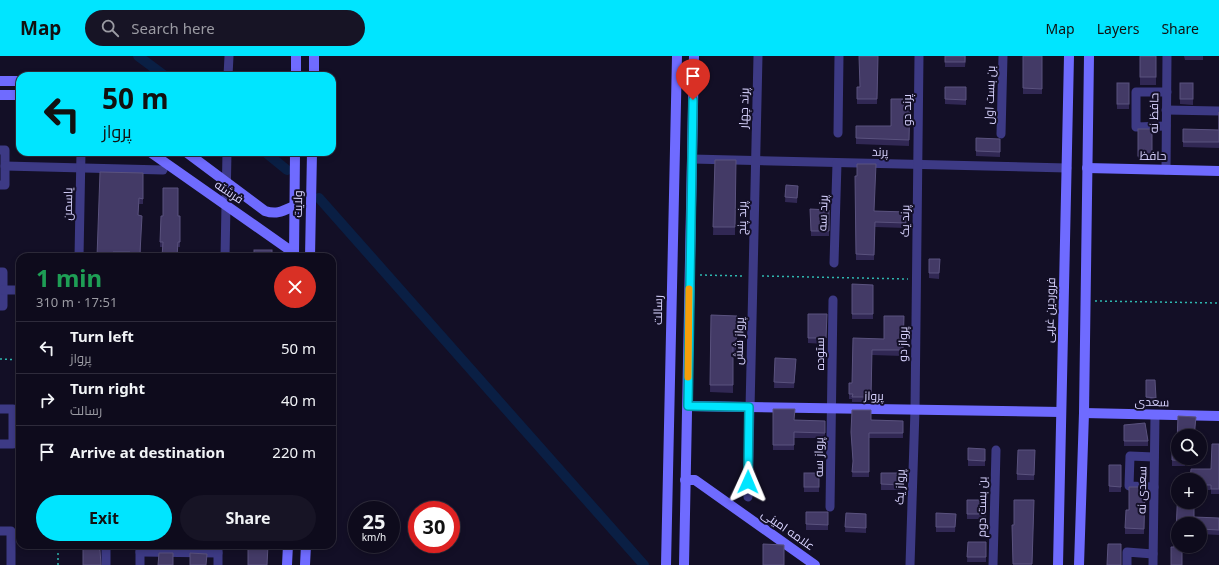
<!DOCTYPE html>
<html lang="en">
<head>
<meta charset="utf-8">
<style>
	body { margin:0; font-family:"Noto Sans",Cairo,sans-serif; background:#171425; color:#f1f3f6; height:100vh; display:flex; flex-direction:column; font-size:15px; white-space:nowrap }
	* { box-sizing:border-box; margin:0 }
	p { font-size:13px; color:#9b9ba3 }
	.icon { flex:none; width:22px; height:22px; fill:none; stroke:currentColor; stroke-width:2; stroke-linecap:round; stroke-linejoin:round }
	.map { position:relative; flex:1; overflow:hidden }
	.panel { position:absolute; left:16px; top:197px; width:320px; height:296px; display:flex; flex-direction:column; background:#0e0b1c; border-radius:12px; box-shadow:0 2px 6px #0003,0 0 0 1px #2e2b3b }
	.panel>* { flex:none }
	.guide { position:absolute; left:16px; top:16px; width:320px; height:84px; border-radius:12px; box-shadow:0 2px 6px #0003,0 0 0 1px #2e2b3b; background:#00e5ff; color:#111; overflow:hidden }
	.fabs { position:absolute; left:1171px; top:373px; display:grid; gap:8px }
	.fabs a { display:grid; place-items:center; width:36px; height:36px; border-radius:50%; background:#0e0b1c; box-shadow:0 2px 6px #0003,0 0 0 1px #2e2b3b; font-size:20px }
	.speed { position:absolute; left:348px; top:445px; display:flex; gap:8px; font-size:20px; font-weight:700; text-align:center }
	.speed>* { display:grid; place-content:center; width:52px; height:52px; border-radius:50%; background:#0e0b1c; box-shadow:0 2px 6px #0003,0 0 0 1px #2e2b3b; line-height:1 }
	.speed small { font-size:10px; font-weight:400 }
	.speed .limit { border:6px solid #d22; background:#fff; color:#111 }
	.pin { position:absolute; display:grid; place-items:center; width:34px; height:34px; color:#fff; margin:-41px -17px; border-radius:50% 50% 50% 0; rotate:-45deg; box-shadow:0 0 4px #0007 }
	.pin .icon { rotate:45deg }
	.me { position:absolute; width:44px; margin:-22px; rotate:1deg; stroke-linejoin:round; filter:drop-shadow(0 0 3px #0008) }
	.turn { display:flex; align-items:center; gap:14px; height:84px; padding:0 20px; font-size:18px }
	.turn .icon { width:52px; height:52px; stroke-width:2.5 }
	.turn b { display:block; font-size:28px; line-height:34px }
	.round { display:grid; place-items:center; flex:none; width:42px; height:42px; border-radius:21px; background:#171425 }
	.head { display:flex; align-items:center; justify-content:space-between; height:68px; padding:0 20px }
	h1 { font-size:24px; font-weight:700; line-height:30px; color:#1e9e55 }
	.button { display:flex; gap:8px; margin-top:auto; padding:8px 20px }
	.button a { flex:1; height:46px; border-radius:24px; background:#00e5ff; color:#111; font-size:16px; font-weight:700; line-height:46px; text-align:center }
	.button a+a { background:#171425; color:#f1f3f6 }
	ul { padding:0; list-style:none }
	li { display:flex; align-items:center; gap:12px; height:52px; padding:0 20px; border-top:1px solid #2e2b3b }
	li div { flex:1 }
	li b { display:block; font-size:15px }
	li em { font-style:normal }
	header { display:flex; align-items:center; gap:24px; box-sizing:border-box; height:56px; padding:0 20px; background:#00e5ff; color:#111 }
	header strong { font-size:19px }
	nav { display:flex; gap:22px; margin-inline-start:auto; font-size:14px }
	.search { width:280px; height:36px; background:#171425; display:flex; align-items:center; gap:10px; box-sizing:border-box; padding:0 14px; border-radius:22px; color:#9b9ba3; font-size:15px }
	.map>svg:first-child { display:block }
</style>
</head>
<body>
<header>
<strong>Map</strong>
<div class="search"><svg class="icon" aria-label="search" viewBox="0 0 24 24"><circle cx="10" cy="10" r="6"/><path d="M15 15l6 6"/></svg>Search here</div>
<nav><a>Map</a><a>Layers</a><a>Share</a></nav>
</header>
<div class="map">
<svg width="1219" height="509" viewBox="0 0 1219 509">
	<rect width="100%" height="100%" fill="#130f26"/>
	<g fill="none" stroke-linecap="round" stroke-linejoin="round">
		<g stroke="#0a1f44" stroke-width="10">
			<polyline points="138,0 165,20"/>
			<polyline points="265,96 287,114"/>
			<polyline points="319,142 644,509"/>
		</g>
		<g stroke="#2fb8b0" stroke-width="1.5" stroke-dasharray="2 3" stroke-linecap="butt">
			<polyline points="700,219 744,220"/>
			<polyline points="762,220 908,223"/>
			<polyline points="1095,245 1219,247"/>
			<polyline points="0,303 20,304"/>
			<polyline points="58,509 58,489"/>
		</g>
		<g stroke="#3d3a85" stroke-width="9">
			<polyline points="228,20 229,0"/>
			<polyline points="1166,54 1219,55"/>
			<polyline points="1166,70 1136,71 1136,36 1167,36"/>
			<polyline points="838,77 839,0"/>
			<polyline points="1001,78 1003,0"/>
			<polyline points="0,94 5,94 5,129 0,129"/>
			<polyline points="692,103 1067,112"/>
			<polyline points="5,110 163,114"/>
			<polyline points="1166,114 1167,0"/>
			<polyline points="79,201 81,96"/>
			<polyline points="225,201 227,96"/>
			<polyline points="834,207 837,107"/>
			<polyline points="0,216 3,216 3,250 0,250"/>
			<polyline points="3,234 20,234"/>
			<polyline points="0,353 13,353 13,388 0,388"/>
			<polyline points="1154,431 1129,430 1130,400 1154,401"/>
			<polyline points="748,441 758,0"/>
			<polyline points="830,451 833,244"/>
			<polyline points="0,475 11,475 11,509"/>
			<polyline points="106,489 106,509"/>
			<polyline points="140,496 218,497"/>
			<polyline points="140,509 140,489"/>
			<polyline points="218,509 218,489"/>
			<polyline points="910,509 915,354 919,0"/>
			<polyline points="993,509 996,394"/>
			<polyline points="1127,509 1127,496 1153,498"/>
			<polyline points="1153,509 1155,359"/>
		</g>
		<g stroke="#6f6bff" stroke-width="10">
			<polyline points="296,20 296,0"/>
			<polyline points="314,20 314,0"/>
			<polyline points="0,25 20,25"/>
			<polyline points="0,39 20,39"/>
			<polyline points="150,96 294,197"/>
			<path d="M186,96l79,59c12,4 18,0 29,-5"/>
			<polyline points="1087,112 1219,115"/>
			<polyline points="294,200 295,96"/>
			<polyline points="310,201 312,96"/>
			<polyline points="688,350 1061,356"/>
			<polyline points="1084,357 1219,360"/>
			<polyline points="685,424 695,424 815,509"/>
			<polyline points="287,509 288,489"/>
			<polyline points="305,509 306,489"/>
			<polyline points="666,509 677,0"/>
			<polyline points="684,509 694,0"/>
			<polyline points="1058,509 1069,0"/>
			<polyline points="1079,509 1084,357 1089,0"/>
		</g>
	</g>
	<g fill="#312854">
		<polygon points="878,0 877,48 857,48 857,31 860,31"/>
		<polygon points="945,0 966,0 965,11 945,11"/>
		<rect x="1023" y="0" width="19" height="38"/>
		<rect x="1140" y="0" width="16" height="29"/>
		<polygon points="1184,0 1203,0 1203,4 1185,4"/>
		<rect x="1117" y="27" width="12" height="26"/>
		<polygon points="1180,27 1193,27 1193,49 1180,48"/>
		<polygon points="945,31 966,31 966,49 945,48"/>
		<polygon points="910,43 909,90 856,88 856,70 891,70"/>
		<polygon points="1219,56 1219,92 1183,91 1183,73 1219,74"/>
		<rect x="1138" y="73" width="14" height="32"/>
		<polygon points="976,82 1000,83 1000,101 976,100"/>
		<polygon points="715,104 736,104 735,179 713,179"/>
		<polygon points="143,117 143,148 139,148 138,159 141,197 143,201 97,201"/>
		<polygon points="855,120 874,155 906,156 906,172 875,171 874,204 856,204"/>
		<polygon points="786,129 798,130 797,147 785,146"/>
		<polygon points="810,153 829,154 829,180 811,180"/>
		<polygon points="161,160 180,160 180,191 160,191"/>
		<polygon points="929,203 940,203 939,223 929,222"/>
		<polygon points="852,228 873,229 873,263 852,263"/>
		<polygon points="808,258 827,258 826,288 808,287"/>
		<polygon points="711,259 737,260 736,299 733,299 733,337 710,336"/>
		<polygon points="904,260 903,300 872,299 871,346 852,346 852,343 849,343 849,327 852,327 853,282 884,283"/>
		<polygon points="775,302 796,308 794,332 774,332"/>
		<polygon points="1146,324 1156,342 1156,347 1146,346"/>
		<polygon points="773,353 794,364 825,365 825,382 794,382 794,394 773,394"/>
		<polygon points="1178,360 1196,361 1195,380 1178,380 1178,402 1185,402 1185,410 1172,410 1172,388 1177,388"/>
		<polygon points="871,364 903,365 903,382 869,382 869,421 852,421 853,406 851,376"/>
		<polygon points="1124,375 1148,385 1148,390 1124,390"/>
		<polygon points="1219,388 1219,438 1211,438 1211,434 1200,434 1200,424 1211,413"/>
		<polygon points="968,392 985,393 985,410 968,410"/>
		<polygon points="1035,394 1034,424 1017,424 1017,418"/>
		<rect x="1109" y="409" width="12" height="27"/>
		<rect x="804" y="417" width="15" height="19"/>
		<rect x="881" y="417" width="20" height="17"/>
		<polygon points="1145,431 1144,478 1125,478 1125,472 1129,454"/>
		<polygon points="967,444 987,444 986,463 967,463"/>
		<polygon points="1034,444 1032,509 1013,509 1012,469 1014,469"/>
		<rect x="806" y="456" width="22" height="18"/>
		<polygon points="846,457 866,458 866,477 845,476"/>
		<polygon points="936,457 956,458 955,476 936,476"/>
		<polygon points="1194,461 1219,462 1219,479 1200,478 1200,468 1178,490 1194,490 1193,494 1182,494 1174,491 1176,476"/>
		<polygon points="968,486 986,486 986,506 967,506"/>
		<rect x="157" y="489" width="17" height="1"/>
		<rect x="190" y="489" width="17" height="2"/>
	</g>
	<g fill="#433a66" stroke="#5a527e">
		<polygon points="859,0 878,0 877,43 857,43 857,31 860,31"/>
		<rect x="945" y="0" width="20" height="6"/>
		<polygon points="1023,0 1042,0 1042,33 1023,32"/>
		<rect x="1140" y="0" width="16" height="21"/>
		<rect x="1117" y="27" width="12" height="21"/>
		<rect x="1180" y="27" width="13" height="16"/>
		<polygon points="945,31 966,31 966,44 945,43"/>
		<polygon points="891,43 910,43 909,84 856,82 856,70 891,70"/>
		<polygon points="1219,56 1219,86 1183,86 1183,73 1219,74"/>
		<rect x="1138" y="73" width="14" height="27"/>
		<polygon points="976,82 1000,83 1000,96 976,95"/>
		<polygon points="715,104 736,104 735,171 713,171"/>
		<polygon points="857,108 876,108 874,155 906,156 906,167 875,166 874,199 856,198 855,120 857,120"/>
		<polygon points="100,116 143,117 143,143 139,142 138,159 142,160 140,197 143,197 143,201 130,201 130,196 113,196 113,201 97,201"/>
		<polygon points="786,129 798,130 797,142 785,141"/>
		<polygon points="163,132 178,132 178,160 180,160 180,186 178,186 177,201 162,201 163,186 160,186 161,160 163,160"/>
		<polygon points="810,153 829,154 829,175 811,175"/>
		<rect x="254" y="194" width="18" height="7"/>
		<polygon points="929,203 940,203 939,217 929,217"/>
		<polygon points="852,228 873,229 873,258 852,258"/>
		<polygon points="808,258 827,258 826,282 808,282"/>
		<polygon points="711,259 737,260 736,291 733,291 733,329 710,329"/>
		<polygon points="884,260 904,260 903,294 872,294 871,341 852,341 853,338 849,338 849,327 852,327 853,282 884,283"/>
		<polygon points="775,302 796,303 794,327 774,326"/>
		<polygon points="1146,324 1155,324 1156,342 1146,341"/>
		<polygon points="773,353 795,353 794,364 825,365 825,377 794,376 794,389 773,389"/>
		<polygon points="852,354 871,354 871,364 903,365 903,377 869,377 869,416 852,416 853,405 851,376"/>
		<polygon points="1178,360 1196,361 1194,380 1178,380 1178,402 1185,402 1185,405 1172,404 1172,388 1177,388"/>
		<polygon points="1145,367 1148,385 1124,385 1124,369"/>
		<polygon points="1212,388 1219,388 1219,433 1211,433 1211,429 1200,429 1200,424 1190,424 1191,413 1211,413"/>
		<polygon points="968,392 985,393 985,405 968,404"/>
		<polygon points="1018,394 1035,394 1034,419 1017,418"/>
		<polygon points="1109,409 1121,409 1121,431 1109,430"/>
		<rect x="804" y="417" width="15" height="14"/>
		<polygon points="881,417 901,417 901,429 881,428"/>
		<polygon points="1129,431 1145,431 1144,473 1125,472 1126,454 1129,454"/>
		<polygon points="1178,431 1178,446 1194,446 1194,461 1219,462 1219,474 1200,473 1200,468 1178,468 1178,490 1182,490 1182,509 1171,509 1171,491 1174,491 1174,476 1176,476"/>
		<polygon points="967,444 987,444 986,458 967,458"/>
		<polygon points="1014,444 1034,444 1032,508 1013,508 1012,469 1014,469"/>
		<polygon points="806,456 828,456 828,469 806,468"/>
		<polygon points="846,457 866,458 866,472 845,471"/>
		<polygon points="936,457 956,458 955,471 936,471"/>
		<polygon points="968,486 986,486 986,501 967,501"/>
		<polygon points="763,488 784,489 784,509 763,509"/>
		<polygon points="1108,488 1121,488 1121,509 1107,509"/>
		<polygon points="83,489 99,489 99,494 100,494 101,509 83,509"/>
		<polygon points="248,489 268,489 267,509 248,509"/>
		<polygon points="159,497 173,497 173,509 158,509"/>
		<polygon points="190,497 207,498 206,509 190,509"/>
	</g>
	<g fill="none" stroke-linecap="round" stroke-linejoin="round">
		<g stroke="#0095a6" stroke-width="10">
			<polyline id="route" points="693,44 688,350 749,351 748,426"/>
		</g>
		<use href="#route" stroke="#00e5ff" stroke-width="7"/>
		<polyline stroke="#f59e0b" stroke-width="7" points="688,321 689,233"/>
	</g>
	<g text-anchor="middle" stroke-width="4" stroke-linejoin="round" paint-order="stroke">
		<g font-size="12" fill="#d9d4ff" stroke="#130f26">
			<text transform="translate(990 39) rotate(-88)" y="4">بن بست اول</text>
			<text transform="translate(744 52) rotate(-88)" y="4">پرند چهار</text>
			<text transform="translate(907 54) rotate(-90)" y="4">پرند دو</text>
			<text transform="translate(1154 57) rotate(-89)" y="4">حافظ نه</text>
			<text transform="translate(880 96) rotate(1)" y="4">پرند</text>
			<text transform="translate(1153 100) rotate(1)" y="4">حافظ</text>
			<text transform="translate(229 136) rotate(34)" y="4">فرشته</text>
			<text transform="translate(68 148) rotate(-89)" y="4">یاسمن</text>
			<text transform="translate(298 148) rotate(-89)" y="4">ولایت</text>
			<text transform="translate(823 157) rotate(-88)" y="4">پرند سه</text>
			<text transform="translate(742 162) rotate(-89)" y="4">پرند پنج</text>
			<text transform="translate(905 165) rotate(-89)" y="4">پرند یک</text>
			<text transform="translate(658 254) rotate(-89)" y="4">رسالت</text>
			<text transform="translate(1050 254) rotate(-88)" y="4">فروردین غربی</text>
			<text transform="translate(739 285) rotate(-88)" y="4">پرواز شش</text>
			<text transform="translate(903 288) rotate(-89)" y="4">پرواز دو</text>
			<text transform="translate(820 298) rotate(-90)" y="4">ستوده</text>
			<text transform="translate(874 340) rotate(1)" y="4">پرواز</text>
			<text transform="translate(1152 346) rotate(1)" y="4">سعدی</text>
			<text transform="translate(819 401) rotate(-89)" y="4">پرواز سه</text>
			<text transform="translate(900 431) rotate(-88)" y="4">پرواز یک</text>
			<text transform="translate(1142 434) rotate(-89)" y="4">سعدی نه</text>
			<text transform="translate(982 451) rotate(-89)" y="4">بن بست دوم</text>
			<text transform="translate(788 474) rotate(35)" y="4">علامه امینی</text>
		</g>
	</g>
</svg>
<div class="fabs">
<a><svg class="icon" aria-label="search" viewBox="0 0 24 24"><circle cx="10" cy="10" r="6"/><path d="M15 15l6 6"/></svg></a>
<a>+</a>
<a>−</a>
</div>
<div class="speed"><div>25<small>km/h</small></div><div class="limit">30</div></div>
<div class="pin" style="left:693px;top:44px;background:#d93025"><svg class="icon" aria-label="arrive" viewBox="0 0 24 24"><path d="M6 21V4h12l-3 4 3 4H6"/></svg></div>
<svg class="me" style="left:748px;top:426px" viewBox="-20 -20 40 40"><path d="M0-17L14 15 0 8-14 15z" fill="#00e5ff" stroke="#fff" stroke-width="4"/></svg>
<div class="guide">
<div class="turn"><svg class="icon" aria-label="left" viewBox="0 0 24 24"><path d="M17 20v-9H6M10 6l-5 5 5 5"/></svg><div><b>50 m</b>پرواز</div></div>
</div>
<section class="panel">
<div class="head"><div><h1>1 min</h1><p>310 m · 17:51</p></div><a class="round" style="background:#d93025;color:#fff"><svg class="icon" aria-label="close" viewBox="0 0 24 24"><path d="M6 6l12 12M18 6L6 18"/></svg></a></div>
<ul>
<li><svg class="icon" aria-label="left" viewBox="0 0 24 24"><path d="M17 20v-9H6M10 6l-5 5 5 5"/></svg><div><b>Turn left</b><p>پرواز</p></div><em>50 m</em></li>
<li><svg class="icon" aria-label="right" viewBox="0 0 24 24"><path d="M7 20v-9h11M14 6l5 5-5 5"/></svg><div><b>Turn right</b><p>رسالت</p></div><em>40 m</em></li>
<li><svg class="icon" aria-label="arrive" viewBox="0 0 24 24"><path d="M6 21V4h12l-3 4 3 4H6"/></svg><div><b>Arrive at destination</b></div><em>220 m</em></li>
</ul>
<div class="button"><a>Exit</a><a>Share</a></div>
</section>
</div>
</body>
</html>
